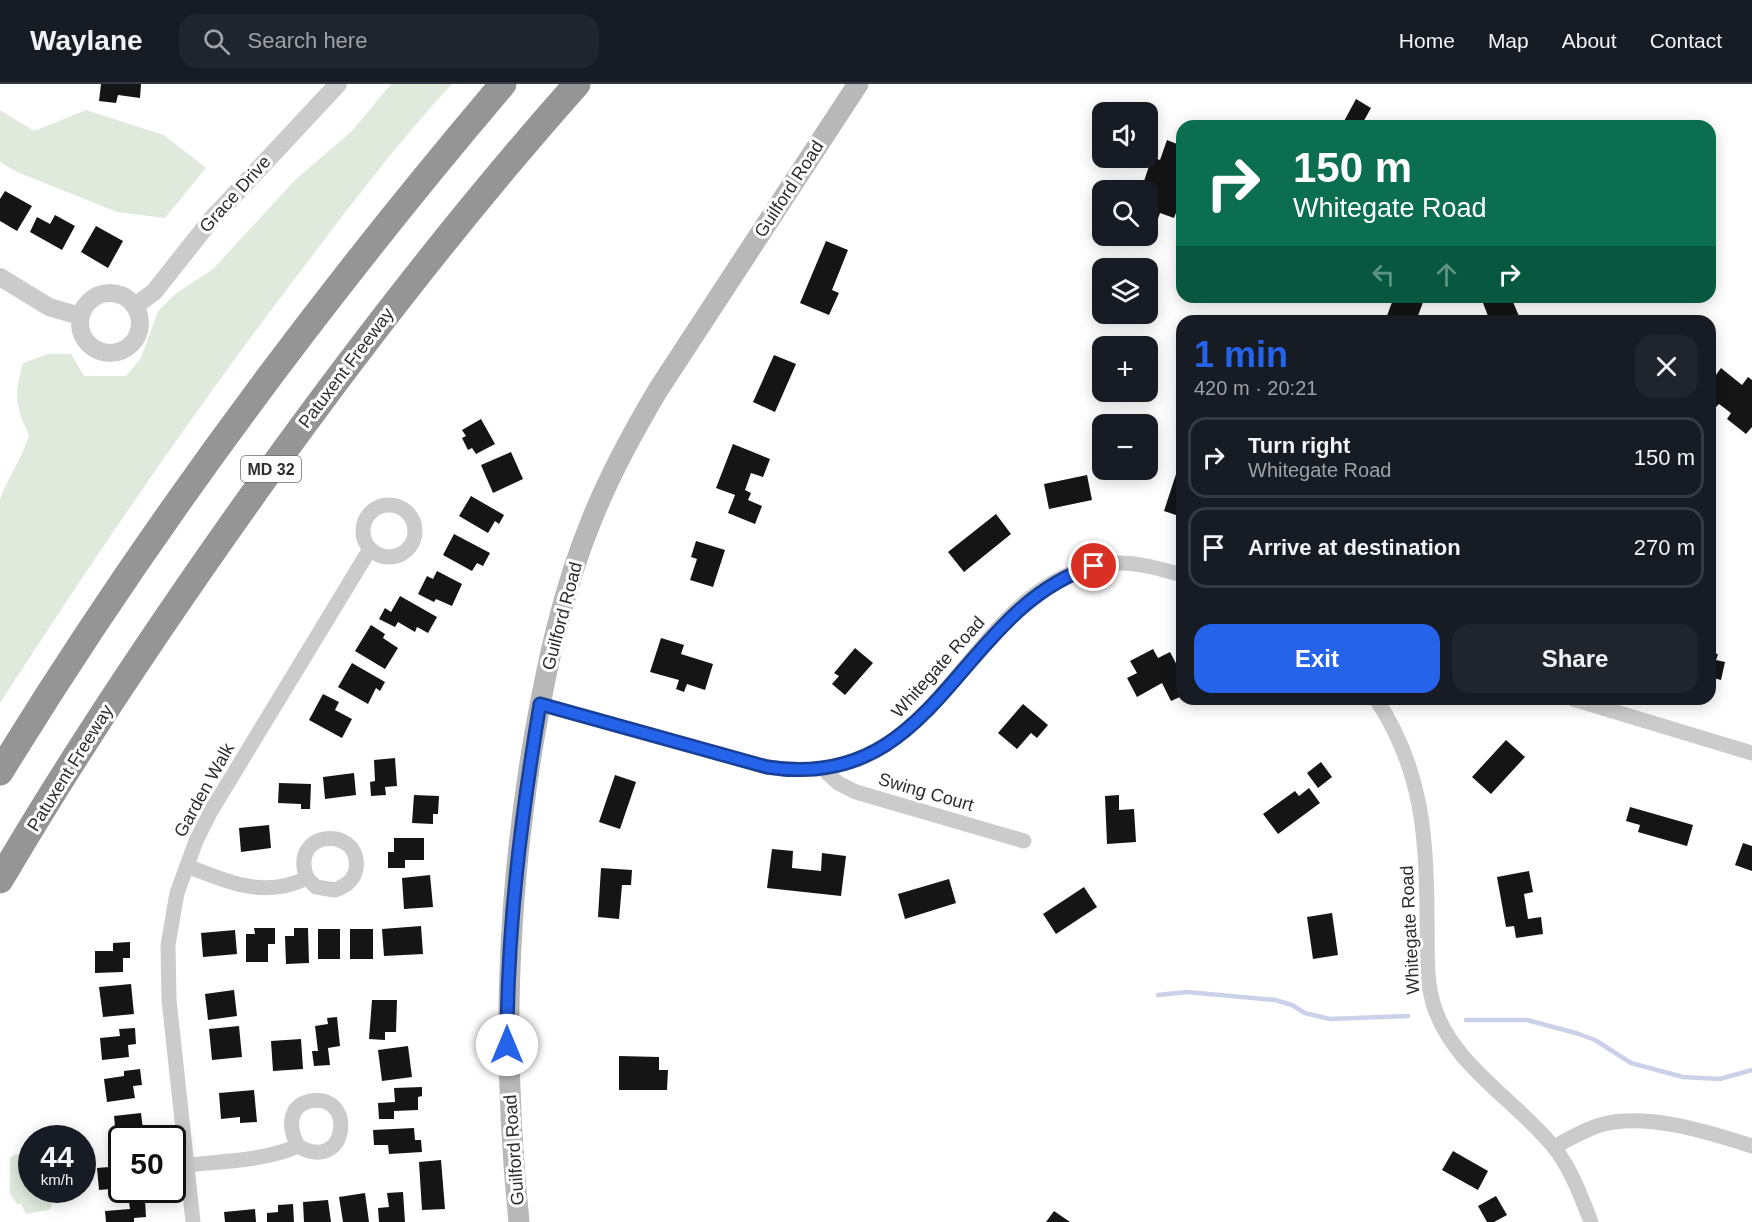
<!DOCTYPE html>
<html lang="en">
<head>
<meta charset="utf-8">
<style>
	body { margin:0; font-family:Helvetica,sans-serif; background:#20242c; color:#f1f3f6; height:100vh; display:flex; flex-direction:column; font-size:22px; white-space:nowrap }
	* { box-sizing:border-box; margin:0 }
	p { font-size:20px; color:#9ea1a6 }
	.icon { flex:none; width:33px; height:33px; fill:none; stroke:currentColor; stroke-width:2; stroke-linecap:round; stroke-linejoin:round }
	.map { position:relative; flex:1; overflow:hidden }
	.side { position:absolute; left:1176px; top:231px; width:540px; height:390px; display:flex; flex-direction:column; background:#171b24; border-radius:18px; box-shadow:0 3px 15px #0003 }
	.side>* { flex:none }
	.top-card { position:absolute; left:1176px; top:36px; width:540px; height:183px; border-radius:18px; box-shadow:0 3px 15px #0003; background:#0b6e4f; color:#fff; overflow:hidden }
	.buttons { position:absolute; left:1092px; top:18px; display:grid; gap:12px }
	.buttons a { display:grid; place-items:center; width:66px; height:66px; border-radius:12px; background:#171b24; box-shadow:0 3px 15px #0003; font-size:30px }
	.speed { position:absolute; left:18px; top:1041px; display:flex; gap:12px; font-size:30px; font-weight:700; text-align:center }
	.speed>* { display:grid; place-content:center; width:78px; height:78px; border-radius:50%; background:#171b24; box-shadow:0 3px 15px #0003; line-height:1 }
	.speed small { font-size:15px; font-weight:400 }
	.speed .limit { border:3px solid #111; border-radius:9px; background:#fff; color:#111 }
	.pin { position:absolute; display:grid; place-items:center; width:51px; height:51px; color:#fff; margin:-26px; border:3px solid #fff; border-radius:50%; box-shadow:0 2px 6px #0007 }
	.me { position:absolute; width:66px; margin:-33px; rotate:0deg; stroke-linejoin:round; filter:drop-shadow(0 0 4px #0008) }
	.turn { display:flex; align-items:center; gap:21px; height:126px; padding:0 18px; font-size:27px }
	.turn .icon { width:78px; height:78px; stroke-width:2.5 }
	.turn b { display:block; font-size:42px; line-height:51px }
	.lanes { display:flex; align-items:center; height:57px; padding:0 18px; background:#0003; justify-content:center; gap:30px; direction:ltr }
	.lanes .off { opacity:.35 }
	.round { display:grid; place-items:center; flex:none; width:63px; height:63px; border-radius:18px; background:#20242c }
	.summary { display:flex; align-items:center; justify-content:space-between; height:102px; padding:0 18px }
	h1 { font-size:36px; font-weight:600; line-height:45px; color:#2563eb }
	.cta { display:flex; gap:12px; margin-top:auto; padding:12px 18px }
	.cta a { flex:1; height:69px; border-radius:18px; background:#2563eb; color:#fff; font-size:24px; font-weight:600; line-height:69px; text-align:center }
	.cta a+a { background:#20242c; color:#f1f3f6 }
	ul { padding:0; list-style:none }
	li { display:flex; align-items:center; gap:18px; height:81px; margin:0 12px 9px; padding:0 6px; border:3px solid #363941; border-radius:18px }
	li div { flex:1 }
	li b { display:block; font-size:22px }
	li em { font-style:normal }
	header { display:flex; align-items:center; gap:36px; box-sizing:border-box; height:84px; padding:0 30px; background:#171b24; border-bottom:2px solid #363941 }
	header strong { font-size:28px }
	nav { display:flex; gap:33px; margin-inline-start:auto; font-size:21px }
	.search { width:420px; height:54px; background:#20242c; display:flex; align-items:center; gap:15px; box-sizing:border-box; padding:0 21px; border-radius:18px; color:#9ea1a6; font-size:22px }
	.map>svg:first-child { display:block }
</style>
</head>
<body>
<header>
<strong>Waylane</strong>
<div class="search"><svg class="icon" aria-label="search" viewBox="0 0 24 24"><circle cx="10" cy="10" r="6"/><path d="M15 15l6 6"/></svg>Search here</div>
<nav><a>Home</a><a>Map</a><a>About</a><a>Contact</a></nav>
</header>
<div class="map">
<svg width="1752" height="1138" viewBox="0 0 1752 1138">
	<rect width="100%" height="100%" fill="#fff"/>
	<g fill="#dfeadd">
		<path d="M391,0h61c-53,57 -99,118 -146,180 -109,142 -209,289 -306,439v-204c8,-23 22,-40 29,-64 -14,-29 -15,-40 -6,-72l25,-9h23l13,22h42l15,-18 17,-47 17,-17 38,-25 83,-90 56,-48z"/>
		<polygon points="0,26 34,47 86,26 164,51 206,84 165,134 117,128 17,88 0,78"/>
		<polygon points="31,1069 32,1106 48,1106 51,1108 52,1121 49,1126 26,1130 21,1120 17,1120 10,1110 10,1074 14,1071"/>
	</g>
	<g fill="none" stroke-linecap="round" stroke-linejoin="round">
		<g stroke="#cbd1e8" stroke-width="4.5">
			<polyline points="1158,911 1187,908 1275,916 1292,921 1305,929 1330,935 1408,932"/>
			<polyline points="1466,936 1527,936 1576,949 1595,956 1631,979 1683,993 1720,995 1752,986"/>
		</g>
	</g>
	<g fill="#151515">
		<polygon points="101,0 141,0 140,14 118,11 116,19 99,17"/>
		<polygon points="1356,15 1371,24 1361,42 1344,42 1342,41"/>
		<polygon points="1167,56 1182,62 1182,113 1174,134 1160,129 1155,143 1148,140 1148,106 1141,106 1152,73 1160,76"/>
		<polygon points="5,107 32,122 17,147 0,137 0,115"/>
		<polygon points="55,131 75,142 62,166 30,148 37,133 50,140"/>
		<polygon points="96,142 123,157 108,184 81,168"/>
		<polygon points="826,157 848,166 832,206 839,209 829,231 800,219"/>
		<polygon points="1394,213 1403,216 1404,213 1425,213 1416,237 1385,237"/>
		<polygon points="1498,213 1511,213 1521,237 1490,237 1483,219"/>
		<polygon points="774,271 796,280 775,328 753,318"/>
		<polygon points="1721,284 1742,301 1748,293 1752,296 1752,343 1746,350 1727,335 1731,329 1719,320 1716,323 1710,319 1710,299"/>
		<polygon points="481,335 495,360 476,370 472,364 468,366 462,354 466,352 462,346"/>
		<polygon points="733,360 770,375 763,393 751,389 745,406 751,409 748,416 762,422 755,440 728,429 735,411 716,404"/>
		<polygon points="511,368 523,395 493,409 481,381"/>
		<polygon points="1179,381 1182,382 1182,433 1164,427"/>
		<polygon points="1087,391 1092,416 1049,425 1044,400"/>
		<polygon points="471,412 504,431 499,440 495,437 488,449 459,432"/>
		<polygon points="996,430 1011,450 964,488 948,468"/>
		<polygon points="454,450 490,469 483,482 477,479 472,487 443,471"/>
		<polygon points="696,457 725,466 713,503 690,496 697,475 691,473"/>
		<polygon points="437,487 462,500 452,522 436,515 434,518 418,510 427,492 433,495"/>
		<polygon points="400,512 437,533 428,549 417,543 415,548 398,538 395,543 379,535 385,524 391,528"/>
		<polygon points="371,541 385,550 383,554 398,564 385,585 355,567"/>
		<polygon points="661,554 684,561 681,570 713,580 705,606 687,600 684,608 676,605 679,596 650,588"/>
		<polygon points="855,564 873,579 845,611 832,600 839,592 834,589"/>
		<polygon points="1153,565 1158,574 1170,568 1182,591 1182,612 1171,617 1162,599 1137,613 1127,594 1137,589 1130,577"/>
		<polygon points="1710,569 1718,570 1716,576 1725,578 1721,596 1710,593"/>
		<polygon points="352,579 385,598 380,607 376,604 368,620 338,603"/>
		<polygon points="323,610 339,618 335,626 352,635 342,654 309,636"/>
		<polygon points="1023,620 1048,641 1037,654 1031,649 1017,665 998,649"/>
		<polygon points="1506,656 1525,673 1491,710 1472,693"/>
		<polygon points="395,674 397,702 385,703 386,711 371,712 370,698 375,697 374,676"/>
		<polygon points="1321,678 1332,693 1318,704 1307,689"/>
		<polygon points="354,689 356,711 325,715 323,693"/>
		<polygon points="615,691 636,698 620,745 599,738"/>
		<polygon points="279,699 311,700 310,725 301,725 301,720 278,719"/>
		<polygon points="1309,704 1320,719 1278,750 1263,730 1295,707 1299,712"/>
		<polygon points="414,711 439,712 438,730 433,730 433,740 412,739"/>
		<polygon points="1119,711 1119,726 1134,725 1136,758 1107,760 1105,712"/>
		<polygon points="1630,723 1693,741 1687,762 1638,748 1640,741 1626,737"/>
		<polygon points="269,741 271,764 241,768 239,744"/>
		<polygon points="394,754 424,754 424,776 405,776 405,784 388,784 388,768 394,768"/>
		<polygon points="1743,759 1752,762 1752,787 1735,781"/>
		<polygon points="772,765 793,767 792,784 821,787 822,769 846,772 841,812 767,804"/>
		<polygon points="601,784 632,786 631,801 622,801 619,835 598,833"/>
		<polygon points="1529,787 1533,808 1524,810 1528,835 1541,833 1543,850 1516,854 1514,842 1506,843 1497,793"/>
		<polygon points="430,791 433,823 404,825 402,794"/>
		<polygon points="949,795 956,819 905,835 898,810"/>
		<polygon points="1084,803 1097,823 1056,850 1043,830"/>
		<polygon points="1332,829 1338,871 1313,875 1307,833"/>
		<polygon points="421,842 423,870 384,872 382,845"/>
		<polygon points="254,844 275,844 275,860 268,860 268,878 246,878 246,850 255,850"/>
		<polygon points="294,844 308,844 309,879 286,880 285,852 294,852"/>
		<rect x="318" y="845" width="22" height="30"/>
		<rect x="350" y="845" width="23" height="30"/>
		<polygon points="235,846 237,870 203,873 201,849"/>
		<polygon points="130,858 130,874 123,874 123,888 95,889 95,867 113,867 113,859"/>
		<polygon points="131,900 134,930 103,933 99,903"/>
		<polygon points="234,906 237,932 208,936 205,910"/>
		<polygon points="372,916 397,916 396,948 385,948 385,956 369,955"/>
		<polygon points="337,933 340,962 328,964 330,981 314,982 312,967 318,967 315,942 328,940 327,934"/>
		<polygon points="239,942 242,973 212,976 209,945"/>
		<polygon points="135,944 136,960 128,961 129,973 102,976 100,954 120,952 119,945"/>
		<polygon points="301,955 303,985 273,987 271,957"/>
		<polygon points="408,962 412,993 382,997 378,966"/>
		<polygon points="619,972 659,973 659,986 668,986 667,1006 619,1006"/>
		<polygon points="140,985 142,1001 133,1002 135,1014 107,1018 104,995 124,992 124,987"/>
		<polygon points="422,1003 422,1012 418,1013 418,1026 394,1027 394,1035 379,1035 378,1019 395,1018 394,1004"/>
		<polygon points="254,1006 257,1038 240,1039 240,1033 221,1035 219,1009"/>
		<polygon points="141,1029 144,1054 122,1054 122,1063 117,1063 114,1032"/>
		<polygon points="414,1044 415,1056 421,1056 422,1068 389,1070 388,1061 374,1061 373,1046"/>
		<polygon points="1453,1067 1488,1087 1478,1106 1442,1086"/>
		<polygon points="441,1076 445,1125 422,1126 419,1078"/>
		<polygon points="122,1082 122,1104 99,1106 97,1084"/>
		<polygon points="403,1108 405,1138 379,1138 378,1124 389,1123 387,1109"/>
		<polygon points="365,1109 369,1138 343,1138 339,1113"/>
		<polygon points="1496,1112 1507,1131 1494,1138 1487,1138 1478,1122"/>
		<polygon points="145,1116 146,1133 134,1134 134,1138 106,1138 105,1127 130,1125 129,1118"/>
		<polygon points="328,1116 331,1138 304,1138 303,1118"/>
		<polygon points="293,1120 294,1138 267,1138 267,1129 278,1128 278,1121"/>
		<polygon points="255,1125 256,1138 225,1138 224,1128"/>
		<polygon points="1054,1127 1070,1138 1046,1138"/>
	</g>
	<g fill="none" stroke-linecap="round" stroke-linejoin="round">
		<g stroke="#cbcbcb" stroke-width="15">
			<circle cx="389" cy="447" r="26"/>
			<path d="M1376,615c46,69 51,138 51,218 1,28 -2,59 6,86 17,60 81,96 119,142 18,21 29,51 39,77"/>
			<polyline points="1573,615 1752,669"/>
			<path d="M540,620l227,63c185,30 196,-192 348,-204 22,-1 46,6 67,12"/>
			<polyline points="823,685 838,699 856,708 1024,757"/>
			<path d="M187,782c42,16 77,33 120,12l9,9 19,3c10,-4 19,-9 21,-21 6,-44 -68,-40 -49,9"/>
			<path d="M1554,1063c15,-8 30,-17 46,-22 47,-13 107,7 152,21"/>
			<path d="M187,1081c38,-4 76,-4 111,-19 -9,-16 -11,-40 12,-45 47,-9 38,74 -12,45"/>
			<polyline points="193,1138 169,916 168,861 177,809 196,757 211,727 370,465"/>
		</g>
		<g stroke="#cbcbcb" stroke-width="18">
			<polyline points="0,193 49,223 80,232"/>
			<circle cx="110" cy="239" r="30"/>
			<polyline points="135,222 154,208 211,136 338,0"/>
		</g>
		<path stroke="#b8b8b8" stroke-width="21" d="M519,1138c-17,-167 -13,-318 15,-484 13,-74 29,-149 58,-219 18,-45 41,-87 66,-129l200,-306"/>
		<g stroke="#959595" stroke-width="27">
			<path d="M0,688c149,-243 319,-471 503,-688"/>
			<path d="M0,796c81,-138 171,-271 264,-401 98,-136 201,-269 313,-395"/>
		</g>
	</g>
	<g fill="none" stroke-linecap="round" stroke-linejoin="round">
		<g stroke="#184099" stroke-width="15">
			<path id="route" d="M507,961c0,-115 14,-228 33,-341l227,63c172,27 190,-158 327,-201"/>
		</g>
		<use href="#route" stroke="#2563eb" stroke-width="10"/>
	</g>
	<g text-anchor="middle" stroke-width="6" stroke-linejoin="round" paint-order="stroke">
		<rect fill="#fff" stroke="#6d6d6d" stroke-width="1.5" x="241" y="372" width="60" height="26" rx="4.5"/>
		<g font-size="16" font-weight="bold" fill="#2e2e2e">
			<text x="271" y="391">MD 32</text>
		</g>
		<g font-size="18" fill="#2e2e2e" stroke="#fff">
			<text transform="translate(789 105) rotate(-57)" y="6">Guilford Road</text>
			<text transform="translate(235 110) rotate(-48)" y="6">Grace Drive</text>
			<text transform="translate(346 284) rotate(-53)" y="6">Patuxent Freeway</text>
			<text transform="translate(562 532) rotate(-75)" y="6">Guilford Road</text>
			<text transform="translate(938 583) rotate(-48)" y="6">Whitegate Road</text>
			<text transform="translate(70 684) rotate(-58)" y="6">Patuxent Freeway</text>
			<text transform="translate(204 706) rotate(-61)" y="6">Garden Walk</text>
			<text transform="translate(926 708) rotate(16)" y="6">Swing Court</text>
			<text transform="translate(1410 846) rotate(-93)" y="6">Whitegate Road</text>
			<text transform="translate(514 1066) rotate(-94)" y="6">Guilford Road</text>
		</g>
	</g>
</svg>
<div class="buttons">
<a><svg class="icon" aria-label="sound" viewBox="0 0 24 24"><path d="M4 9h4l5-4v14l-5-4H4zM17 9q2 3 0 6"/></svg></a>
<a><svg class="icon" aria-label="search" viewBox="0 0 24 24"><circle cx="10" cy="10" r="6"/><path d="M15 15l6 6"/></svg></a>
<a><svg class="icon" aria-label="layers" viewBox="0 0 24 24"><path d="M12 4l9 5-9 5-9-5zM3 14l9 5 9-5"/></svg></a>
<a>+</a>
<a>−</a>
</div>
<div class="speed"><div>44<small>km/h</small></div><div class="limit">50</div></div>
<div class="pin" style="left:1094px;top:482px;background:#d93025"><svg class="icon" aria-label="arrive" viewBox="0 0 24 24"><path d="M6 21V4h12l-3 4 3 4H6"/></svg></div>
<svg class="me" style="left:507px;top:961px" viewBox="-20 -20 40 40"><circle r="19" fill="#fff"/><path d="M0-13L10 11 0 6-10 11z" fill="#2563eb"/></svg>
<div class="top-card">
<div class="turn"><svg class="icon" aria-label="right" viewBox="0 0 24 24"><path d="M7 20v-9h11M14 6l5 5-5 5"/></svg><div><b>150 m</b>Whitegate Road</div></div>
<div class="lanes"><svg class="icon off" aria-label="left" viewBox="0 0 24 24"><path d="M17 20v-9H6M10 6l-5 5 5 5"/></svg><svg class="icon off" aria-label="ahead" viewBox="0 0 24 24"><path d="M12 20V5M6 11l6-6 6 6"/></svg><svg class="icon" aria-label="right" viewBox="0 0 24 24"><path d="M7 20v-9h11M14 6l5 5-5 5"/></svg></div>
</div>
<section class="side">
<div class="summary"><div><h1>1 min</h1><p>420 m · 20:21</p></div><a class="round"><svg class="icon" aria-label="close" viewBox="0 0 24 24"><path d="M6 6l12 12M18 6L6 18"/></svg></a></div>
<ul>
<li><svg class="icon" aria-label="right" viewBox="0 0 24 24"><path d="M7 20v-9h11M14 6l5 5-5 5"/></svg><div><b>Turn right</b><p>Whitegate Road</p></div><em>150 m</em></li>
<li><svg class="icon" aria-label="arrive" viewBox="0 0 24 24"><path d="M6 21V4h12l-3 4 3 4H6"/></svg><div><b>Arrive at destination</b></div><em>270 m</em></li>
</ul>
<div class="cta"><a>Exit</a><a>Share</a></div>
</section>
</div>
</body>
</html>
